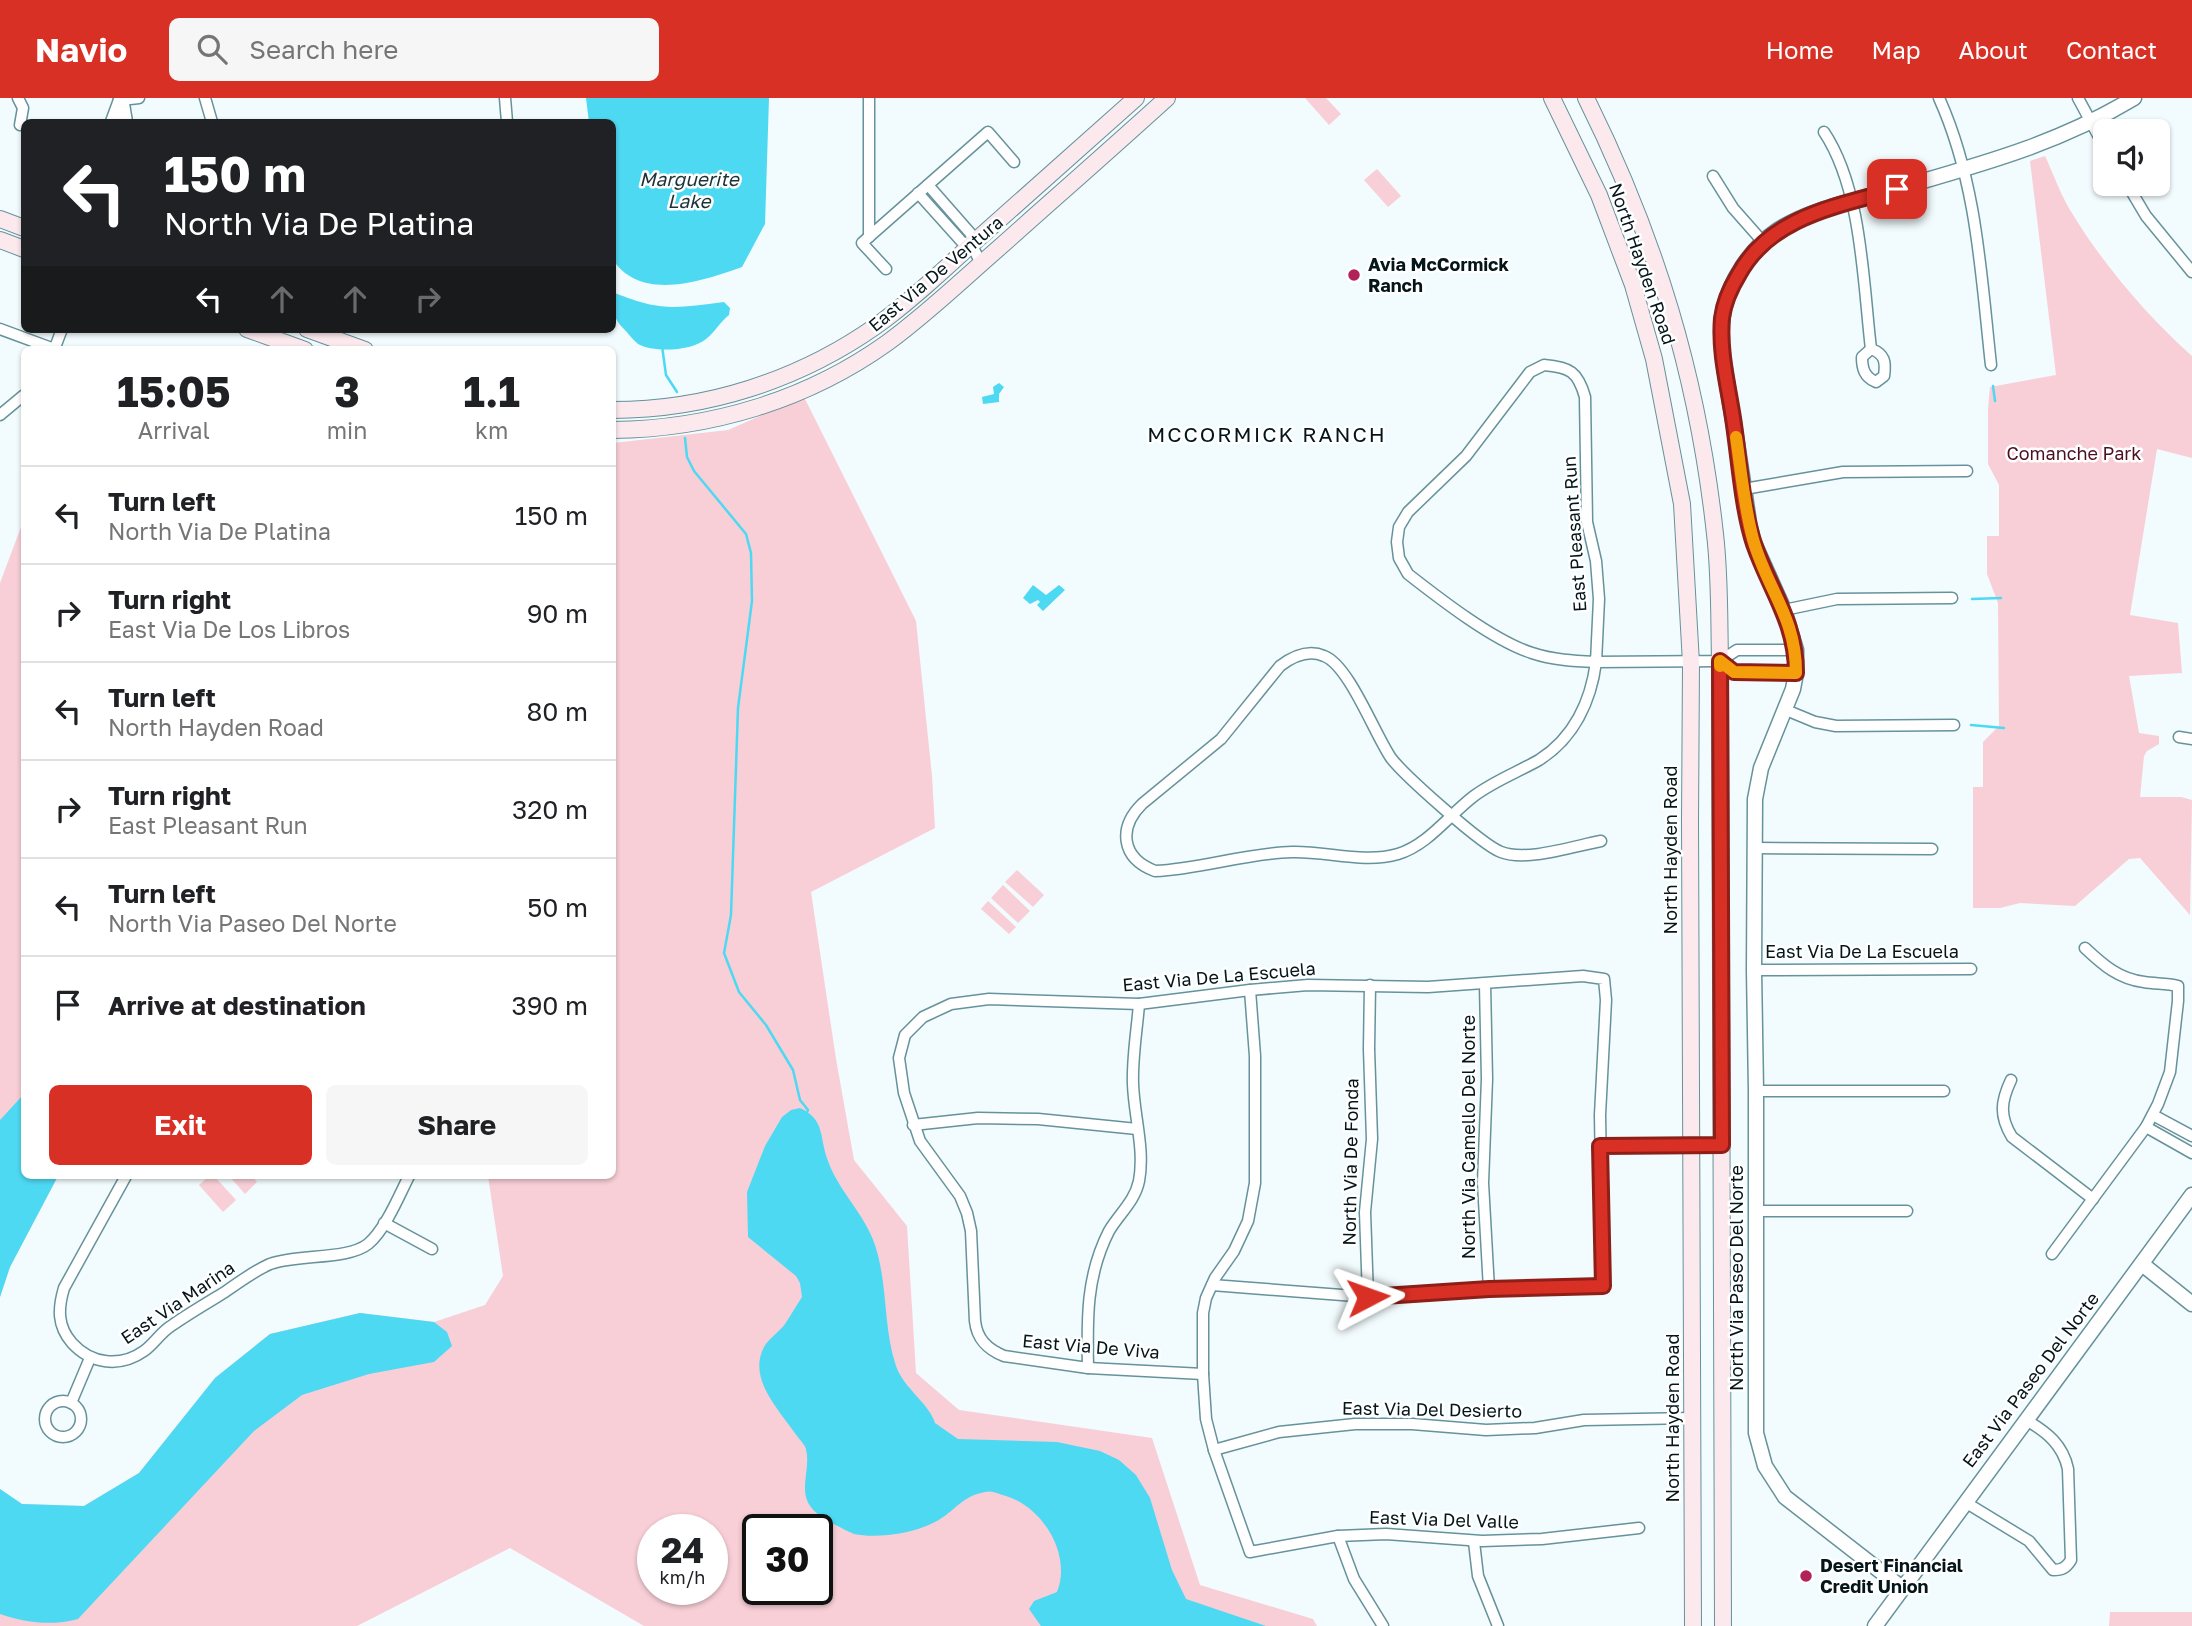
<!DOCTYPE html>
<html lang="en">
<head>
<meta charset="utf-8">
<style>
	body { margin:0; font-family:"Golos Text",sans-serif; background:#f6f6f6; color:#202124; height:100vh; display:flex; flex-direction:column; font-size:26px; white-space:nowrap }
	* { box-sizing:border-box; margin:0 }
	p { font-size:23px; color:#757577 }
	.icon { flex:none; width:38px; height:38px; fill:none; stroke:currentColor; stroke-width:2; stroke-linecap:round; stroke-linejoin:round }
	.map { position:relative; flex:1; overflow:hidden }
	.panel { position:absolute; left:21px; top:248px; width:595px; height:833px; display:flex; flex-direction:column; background:#fff; border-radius:10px; box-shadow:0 2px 5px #0004 }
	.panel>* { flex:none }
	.hud { position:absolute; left:21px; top:21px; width:595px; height:214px; border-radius:10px; box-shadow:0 2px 5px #0004; background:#202124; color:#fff; overflow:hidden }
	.buttons { position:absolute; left:2093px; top:21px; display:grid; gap:14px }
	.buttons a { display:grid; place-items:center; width:77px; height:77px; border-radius:10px; background:#fff; box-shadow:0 2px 5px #0004; font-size:35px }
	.speed { position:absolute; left:637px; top:1416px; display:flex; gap:14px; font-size:35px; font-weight:700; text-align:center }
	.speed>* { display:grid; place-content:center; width:91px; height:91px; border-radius:50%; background:#fff; box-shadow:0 2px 5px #0004; line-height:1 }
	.speed small { font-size:18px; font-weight:400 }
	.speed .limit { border:4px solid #111; border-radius:10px; background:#fff; color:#111 }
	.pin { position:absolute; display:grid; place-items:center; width:60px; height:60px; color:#fff; margin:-30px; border-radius:14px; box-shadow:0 4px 10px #0006 }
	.me { position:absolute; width:77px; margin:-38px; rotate:86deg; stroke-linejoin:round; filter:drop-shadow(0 0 5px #0008) }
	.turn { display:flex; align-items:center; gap:24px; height:147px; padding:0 28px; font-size:32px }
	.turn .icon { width:91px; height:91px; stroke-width:2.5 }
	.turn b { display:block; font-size:49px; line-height:60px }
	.lanes { display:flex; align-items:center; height:66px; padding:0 28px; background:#0003; justify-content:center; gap:35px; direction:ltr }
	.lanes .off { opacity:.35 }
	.eta { display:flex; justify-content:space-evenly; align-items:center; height:119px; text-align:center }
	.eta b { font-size:42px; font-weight:700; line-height:49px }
	.primary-button { display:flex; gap:14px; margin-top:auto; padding:14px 28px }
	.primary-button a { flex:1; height:80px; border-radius:10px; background:#d93025; color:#fff; font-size:28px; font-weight:700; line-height:80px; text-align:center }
	.primary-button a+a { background:#f6f6f6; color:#202124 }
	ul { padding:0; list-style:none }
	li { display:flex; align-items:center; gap:21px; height:98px; padding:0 28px; border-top:2px solid #e0e0e0 }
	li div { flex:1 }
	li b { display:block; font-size:26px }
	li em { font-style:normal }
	header { display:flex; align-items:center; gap:42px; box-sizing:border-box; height:98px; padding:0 35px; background:#d93025; color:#fff }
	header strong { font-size:33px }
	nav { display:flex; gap:38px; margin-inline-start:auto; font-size:24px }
	.search { width:490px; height:63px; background:#f6f6f6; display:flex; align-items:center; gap:18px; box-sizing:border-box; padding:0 24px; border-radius:10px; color:#757577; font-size:26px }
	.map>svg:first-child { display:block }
</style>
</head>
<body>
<header>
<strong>Navio</strong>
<div class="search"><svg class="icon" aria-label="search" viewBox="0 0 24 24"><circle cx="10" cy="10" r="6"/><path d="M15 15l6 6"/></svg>Search here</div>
<nav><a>Home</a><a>Map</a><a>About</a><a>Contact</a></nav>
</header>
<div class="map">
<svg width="2192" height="1528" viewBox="0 0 2192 1528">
	<rect width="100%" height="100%" fill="#f2fbfd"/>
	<g fill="#f8cfd7" fill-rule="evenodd">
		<polygon points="1305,0 1326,0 1341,16 1329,27"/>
		<path d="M2045,58c8,17 15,37 25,54 32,53 76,105 122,146v102l-35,-9 -27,166 48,8 4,50 -53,3 10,57 20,3v8l-12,7 -3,5 -4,41h41l11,3 -2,115 -50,-57 -11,1 -54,47 -55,-3 -20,5h-27v-121h10v-45l16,-16 -1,-123 -11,-29v-38h12v-51l-11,-21v-55l2,-22 66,-12 -26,-214z"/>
		<polygon points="1377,71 1401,98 1388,109 1364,82"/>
		<path d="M804,299l112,224 16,155 3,52 -124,64 25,167 18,101 53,66 9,147 43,37 193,28 48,147 113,34 4,7h-673l-134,-78 -153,78h-357v-137l22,15 62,2 55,-33 76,-95 55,-44 90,-21 74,9 51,-17 18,-29 -15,-100h124l1,-733 115,-13zM653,1432h59v59h-59zM758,1432h59v59h-59z"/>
		<polygon points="24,421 24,1078 58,1078 10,1169 0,1199 0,485"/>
		<polygon points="1017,772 1044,797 1033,809 1005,784"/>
		<polygon points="1003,787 1030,813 1018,825 991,800"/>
		<polygon points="988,803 1016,829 1009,836 981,811"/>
		<polygon points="209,1078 214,1078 236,1102 223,1114 199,1087"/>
		<polygon points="229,1078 252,1078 257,1084 245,1096"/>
		<polygon points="2110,1514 2192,1514 2192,1528 2109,1528"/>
	</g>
	<g fill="#4ed9f3">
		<path d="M586,0h183l-4,126 -23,43c-39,14 -103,36 -130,-9v-136h-23z"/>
		<path d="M615,195c47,19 61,15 109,9l6,6 -1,7c-9,7 -14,17 -23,24 -14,12 -52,14 -68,5 -5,-4 -10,-11 -15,-16 -9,-9 -14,-23 -8,-35z"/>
		<polygon points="999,285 1004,289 999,296 999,304 983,306 982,299 994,296 993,289"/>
		<polygon points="1033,487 1046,497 1059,487 1065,492 1043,513 1037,507 1040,504 1038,502 1030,506 1023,500"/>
		<polygon points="24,996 24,1078 58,1078 10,1169 0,1199 0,1022"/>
		<path d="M800,1010c26,12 19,30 28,53 11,31 37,53 47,84 13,39 8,82 21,121 8,23 33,37 39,57l23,16 99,3 43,9 19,9 17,15 14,23 22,72 14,29 80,27h-225l-12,-17 5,-8 23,-9c15,-37 -14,-85 -51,-96 -7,-2 -14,-6 -21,-4 -23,4 -30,19 -48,29 -21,12 -59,18 -83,13 -3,-1 -29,-14 -32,-17 -30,-19 -10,-43 -16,-68 -1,-4 -6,-9 -9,-13 -17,-25 -50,-57 -33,-89 5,-9 15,-15 21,-23 6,-9 11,-18 17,-27l-2,-14 -4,-7 -48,-39 -1,-45 18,-46 17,-29 9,-7z"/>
		<path d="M360,1215l74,9 13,10 5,14 -18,16 -65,12 -67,21 -48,36 -176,188c-26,7 -52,4 -78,-5v-125l22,15 62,2 55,-33 76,-95 55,-44z"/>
	</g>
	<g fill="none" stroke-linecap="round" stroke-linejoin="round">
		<g stroke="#4ed9f3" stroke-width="2.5">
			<polyline points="662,248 666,277 677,294"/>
			<polyline points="1993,288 1995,303"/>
			<polyline points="685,340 687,359 694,373 746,436 751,455 752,503 738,610 731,817 724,855 739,894 766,927 793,972 800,1002 808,1012 806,1016"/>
			<polyline points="1972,501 2001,500"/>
			<polyline points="1971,627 2004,630"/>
		</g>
		<g stroke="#66929b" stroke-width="13">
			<g id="minor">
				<polyline points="18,0 23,10 20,27"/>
				<polyline points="205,0 212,24"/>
				<polyline points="505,0 507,24"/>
				<path d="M1939,0c38,84 42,177 52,267"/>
				<polyline points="2078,0 2105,50"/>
				<polyline points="121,2 139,0"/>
				<path d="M1824,34c38,57 39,150 47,217"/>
				<polyline points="1713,78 1733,110 1763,144"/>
				<polyline points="2127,86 2146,118 2192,174"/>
				<polyline points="928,87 971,136 972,147 981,166"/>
				<polyline points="918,95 962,144 972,147"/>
				<polyline points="869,139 869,0"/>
				<polyline points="886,171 862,145 988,34 1014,64"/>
				<polyline points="0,231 57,252"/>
				<path d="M1871,251c14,5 15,13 13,27l-8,6c-12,-5 -14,-14 -14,-25z"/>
				<polyline points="54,252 62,231"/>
				<path d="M1544,267c26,2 34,7 41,32l2,125 9,39 3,38 -3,63c-22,-1 -43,-2 -64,-9 -38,-12 -92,-54 -124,-79l-9,-16 -2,-16 2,-15 9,-15 58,-56 64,-84z"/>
				<polyline points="0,317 24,297"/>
				<polyline points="1744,391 1843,374 1967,373"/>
				<polyline points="1784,512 1837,501 1952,500"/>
				<polyline points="1720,563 1734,574 1796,575"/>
				<polyline points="1786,612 1815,624 1836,628 1954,627"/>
				<polyline points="2179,639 2192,641"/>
				<path d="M1601,743c-27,5 -74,21 -100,11 -19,-7 -97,-77 -110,-94 -16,-23 -42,-93 -67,-102 -16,-7 -32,1 -44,10l-59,73 -79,65c-24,24 -21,54 13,67 46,-2 91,-18 137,-19 35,-1 72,12 106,2 30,-9 51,-39 76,-58 20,-15 44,-24 65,-36 35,-22 52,-59 57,-98l124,-1 17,-11h59"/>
				<polyline points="1755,750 1932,751"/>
				<polyline points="1754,872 1971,871"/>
				<polyline points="1485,886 1487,981 1483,1085 1489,1191"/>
				<polyline points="1250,892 1255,958 1255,1085 1248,1123 1234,1153 1215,1180 1206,1200 1203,1215 1203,1276 1206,1321 1214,1352 1250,1454 1338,1438 1386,1436 1482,1443 1542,1441 1639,1430"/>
				<path d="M2011,982c-10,21 -12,36 1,57l81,62"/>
				<polyline points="1756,993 1944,993"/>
				<polyline points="2153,1017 2192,1038"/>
				<polyline points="913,1027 978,1020 1038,1021 1137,1031"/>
				<polyline points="2146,1029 2192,1055"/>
				<polyline points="1600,1048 1722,1047"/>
				<path d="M126,1078l-62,112c-6,20 -7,38 8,55 19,21 48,25 72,8 10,-7 16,-18 27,-25 17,-12 36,-23 54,-34 14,-10 29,-21 45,-28 27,-10 78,-4 98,-20 17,-14 31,-48 41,-68"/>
				<polyline points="1755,1113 1907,1113"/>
				<polyline points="384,1125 432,1151"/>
				<path d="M2052,1156l94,-127 12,-23 12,-32 8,-71v-15c-12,-3 -23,-2 -34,-4 -25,-3 -41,-17 -59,-34"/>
				<polyline points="1368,1199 1365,1114 1372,1041 1369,951 1370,887"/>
				<path d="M1088,1270c-1,-49 -2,-92 21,-137 10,-17 26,-30 30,-50 6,-32 -5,-65 -6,-97 -1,-26 4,-54 6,-80"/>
				<path d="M1203,1276l-115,-6 -84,-12c-17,-7 -27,-17 -29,-35l-4,-90 -4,-18 -7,-17 -40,-55 -16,-48 -5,-35 6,-23 18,-18 28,-13 38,-5 150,5 111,-14 58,-5 120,2 155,-11 21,3 2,21 -6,115 3,171 -18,2 -42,-2 -175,11 -156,-12"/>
				<circle cx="63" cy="1321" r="18"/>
				<polyline points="71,1305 90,1260"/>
				<polyline points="1214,1352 1279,1334 1355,1326 1412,1326 1486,1332 1535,1330 1584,1322 1693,1320"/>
				<path d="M1965,1404l64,39 24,29c9,0 13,-2 18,-10l-3,-91c-5,-24 -21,-37 -42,-49"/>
				<polyline points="1338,1438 1354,1481 1383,1528"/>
				<polyline points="1474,1444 1478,1478 1498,1528"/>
			</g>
		</g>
		<g stroke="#66929b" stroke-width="17">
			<g id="tertiary">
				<polyline points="121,0 125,24"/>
				<polyline points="113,24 121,2"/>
				<polyline points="2142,1166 2192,1206"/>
				<path d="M1902,1490l-117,-91 -20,-31 -9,-33v-342l-2,-121 1,-171 6,-31 32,-79 3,-16v-23l-12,-40 -31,-69 -4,-18c-6,-41 -12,-81 -19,-121 -4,-29 -12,-60 -7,-89 6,-32 28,-65 55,-83 33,-21 77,-29 114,-40 86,-25 164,-45 242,-92"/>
				<polyline points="1875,1528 2192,1097"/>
			</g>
		</g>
		<g stroke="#66929b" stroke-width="18">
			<g id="secondary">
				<polyline points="1552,0 1599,97 1633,187 1654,261 1682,406 1691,565 1690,723 1693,1528"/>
				<path d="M1586,0c70,141 112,279 129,436 5,42 4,85 5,127l3,965"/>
				<polyline points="0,121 24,130"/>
				<polyline points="0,142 24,151"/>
				<polyline points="247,231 305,252"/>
				<polyline points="307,231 365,252"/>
				<path d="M612,312c95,0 187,-30 264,-84 38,-27 71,-60 105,-90 52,-46 104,-92 155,-138"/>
				<path d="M612,332c99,-1 195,-30 275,-87 40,-29 76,-64 113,-96 56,-50 112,-99 167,-149"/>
			</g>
		</g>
		<use href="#minor" stroke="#fff" stroke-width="10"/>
		<use href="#tertiary" stroke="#fff" stroke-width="14"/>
		<use href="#secondary" stroke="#fbe9ed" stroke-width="16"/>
	</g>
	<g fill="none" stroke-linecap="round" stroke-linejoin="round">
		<g stroke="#8d1f18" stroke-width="18">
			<path id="route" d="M1368,1199l121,-8 114,-3 -3,-140 122,-1 -2,-484 14,11 62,1c0,-51 -26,-83 -42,-129 -12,-36 -15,-88 -21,-126 -5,-33 -14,-66 -11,-100 2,-16 9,-31 17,-44 32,-58 99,-68 158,-85"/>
		</g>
		<use href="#route" stroke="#d93025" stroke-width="12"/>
		<path stroke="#f59e0b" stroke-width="12" d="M1720,568v-5l14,11 62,1c0,-57 -29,-83 -43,-134 -9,-33 -12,-69 -17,-102"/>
	</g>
	<g fill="#b12358" stroke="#fff" stroke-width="2.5">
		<circle cx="1354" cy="177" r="7"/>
		<circle cx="1806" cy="1478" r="7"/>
	</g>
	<g text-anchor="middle" stroke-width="5" stroke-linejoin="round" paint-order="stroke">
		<g font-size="18" fill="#05161a" stroke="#fff">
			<text transform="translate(1642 166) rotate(71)" y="6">North Hayden Road</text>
			<text transform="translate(936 176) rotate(-40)" y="6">East Via De Ventura</text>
			<text transform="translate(1575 436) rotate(-94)" y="6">East Pleasant Run</text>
			<text transform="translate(1671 752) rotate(-90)" y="6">North Hayden Road</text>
			<text x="1862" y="860">East Via De La Escuela</text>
			<text transform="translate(1219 879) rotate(-5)" y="6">East Via De La Escuela</text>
			<text transform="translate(1469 1039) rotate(-90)" y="6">North Via Camello Del Norte</text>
			<text transform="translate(1351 1064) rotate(-89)" y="6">North Via De Fonda</text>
			<text transform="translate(1737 1180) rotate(-90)" y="6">North Via Paseo Del Norte</text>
			<text transform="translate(178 1205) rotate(-34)" y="6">East Via Marina</text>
			<text transform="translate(1091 1249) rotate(5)" y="6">East Via De Viva</text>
			<text transform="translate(2031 1282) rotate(-53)" y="6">East Via Paseo Del Norte</text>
			<text transform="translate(1432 1312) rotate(1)" y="6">East Via Del Desierto</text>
			<text transform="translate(1673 1320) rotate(-90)" y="6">North Hayden Road</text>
			<text transform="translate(1444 1422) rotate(2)" y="6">East Via Del Valle</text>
		</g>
		<g font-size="18" font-weight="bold" fill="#05161a" stroke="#fff" text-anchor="start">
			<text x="1368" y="173">Avia McCormick<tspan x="1368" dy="21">Ranch</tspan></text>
			<text x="1820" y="1474">Desert Financial<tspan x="1820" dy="21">Credit Union</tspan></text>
		</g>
		<g font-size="18" fill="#4c0f24" stroke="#fff">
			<text x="2074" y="362">Comanche Park</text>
		</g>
		<g font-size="19" font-style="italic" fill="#1c3339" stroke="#fff">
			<text x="689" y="88">Marguerite<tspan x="689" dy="22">Lake</tspan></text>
		</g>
		<g font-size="21" letter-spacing="2" fill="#05161a" stroke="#fff">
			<text x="1267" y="344">MCCORMICK RANCH</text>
		</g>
	</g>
</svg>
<div class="buttons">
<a><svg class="icon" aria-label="sound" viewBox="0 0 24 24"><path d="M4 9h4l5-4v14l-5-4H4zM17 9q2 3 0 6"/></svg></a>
</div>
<div class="speed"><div>24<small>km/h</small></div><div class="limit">30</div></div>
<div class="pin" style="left:1897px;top:91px;background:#d93025"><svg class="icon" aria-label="arrive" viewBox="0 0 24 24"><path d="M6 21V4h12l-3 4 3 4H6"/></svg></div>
<svg class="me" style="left:1368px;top:1199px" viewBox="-20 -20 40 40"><path d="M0-17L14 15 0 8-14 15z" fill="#d93025" stroke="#fff" stroke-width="4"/></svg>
<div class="hud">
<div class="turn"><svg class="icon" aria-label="left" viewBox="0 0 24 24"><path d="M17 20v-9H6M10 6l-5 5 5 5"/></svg><div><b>150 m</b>North Via De Platina</div></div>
<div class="lanes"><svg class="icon" aria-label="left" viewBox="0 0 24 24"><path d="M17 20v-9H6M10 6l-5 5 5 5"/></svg><svg class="icon off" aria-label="ahead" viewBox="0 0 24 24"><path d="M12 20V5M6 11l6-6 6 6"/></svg><svg class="icon off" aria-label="ahead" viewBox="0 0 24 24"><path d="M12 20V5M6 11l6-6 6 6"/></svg><svg class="icon off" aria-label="right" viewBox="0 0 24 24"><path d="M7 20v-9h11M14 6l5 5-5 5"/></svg></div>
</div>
<section class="panel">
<div class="eta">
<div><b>15:05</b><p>Arrival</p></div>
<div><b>3</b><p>min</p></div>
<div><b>1.1</b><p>km</p></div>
</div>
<ul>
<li><svg class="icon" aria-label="left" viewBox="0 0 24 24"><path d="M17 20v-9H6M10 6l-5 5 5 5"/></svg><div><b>Turn left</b><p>North Via De Platina</p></div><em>150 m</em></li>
<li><svg class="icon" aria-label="right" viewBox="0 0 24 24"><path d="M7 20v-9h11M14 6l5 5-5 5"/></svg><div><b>Turn right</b><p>East Via De Los Libros</p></div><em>90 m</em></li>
<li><svg class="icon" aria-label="left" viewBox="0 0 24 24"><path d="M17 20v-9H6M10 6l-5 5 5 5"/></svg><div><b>Turn left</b><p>North Hayden Road</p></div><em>80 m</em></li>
<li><svg class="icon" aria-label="right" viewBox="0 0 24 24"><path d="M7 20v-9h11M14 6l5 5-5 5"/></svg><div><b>Turn right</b><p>East Pleasant Run</p></div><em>320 m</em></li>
<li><svg class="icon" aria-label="left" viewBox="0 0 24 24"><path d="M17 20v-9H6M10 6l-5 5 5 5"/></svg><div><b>Turn left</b><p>North Via Paseo Del Norte</p></div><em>50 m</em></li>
<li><svg class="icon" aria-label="arrive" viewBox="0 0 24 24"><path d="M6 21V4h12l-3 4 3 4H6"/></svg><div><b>Arrive at destination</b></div><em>390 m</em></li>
</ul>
<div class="primary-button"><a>Exit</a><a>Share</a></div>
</section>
</div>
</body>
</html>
